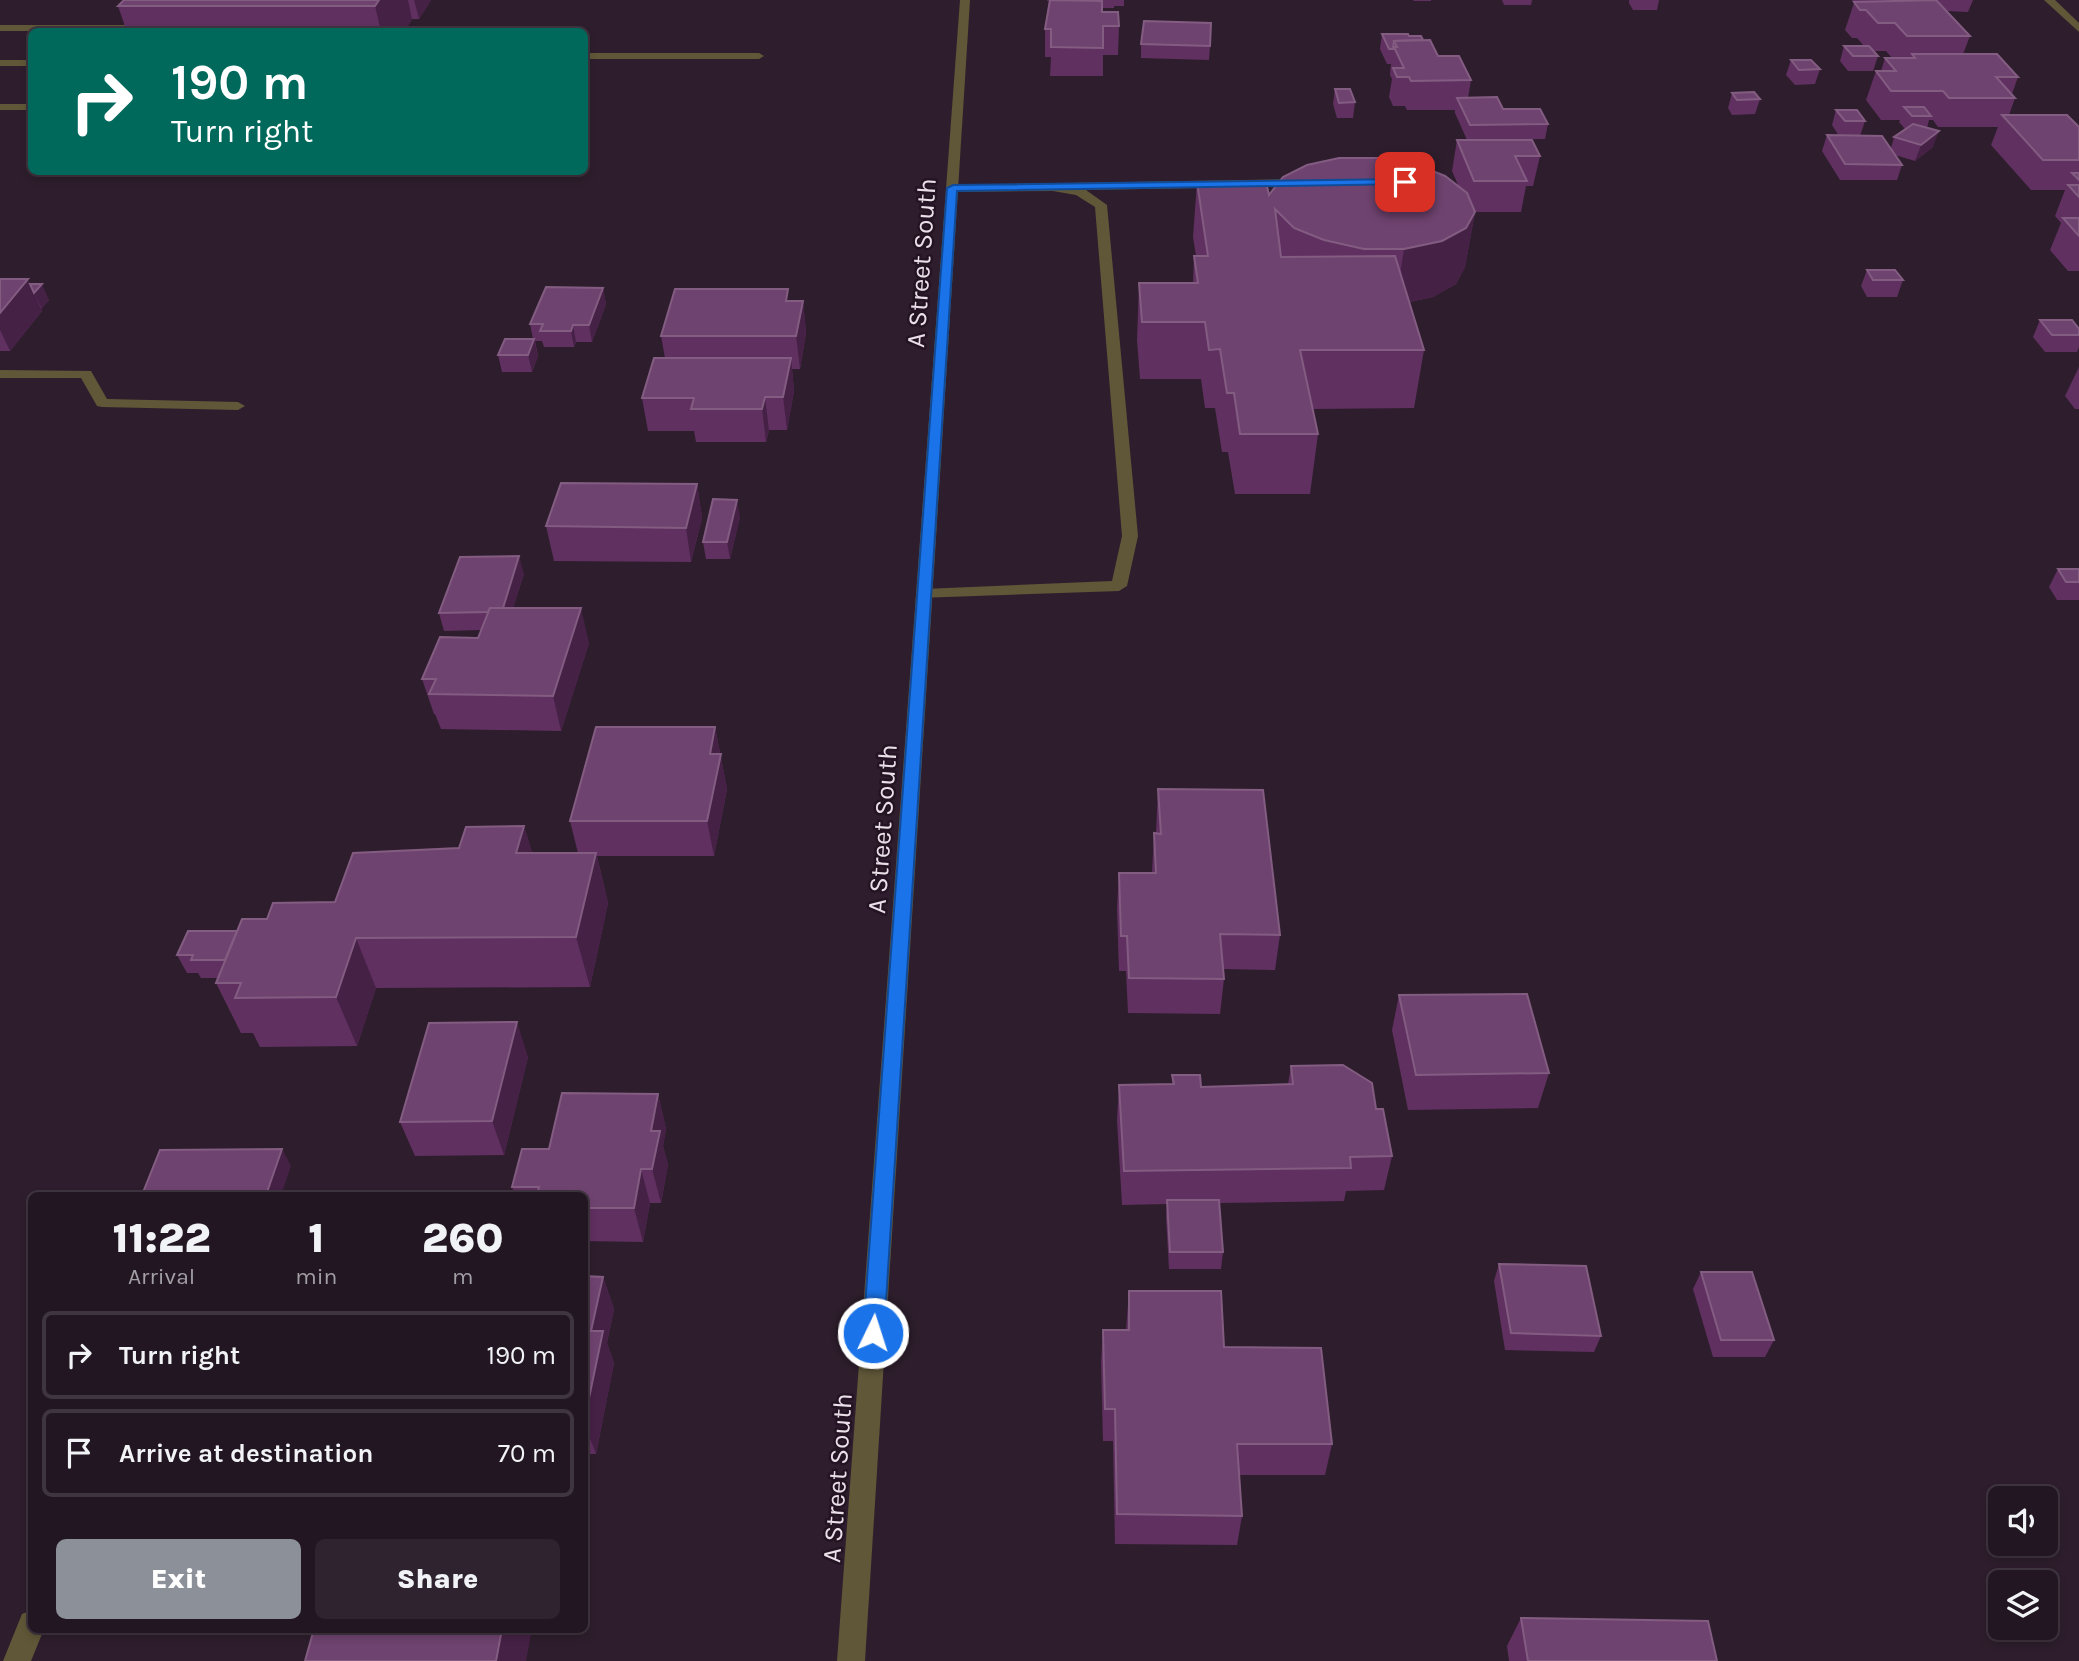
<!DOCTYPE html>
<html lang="en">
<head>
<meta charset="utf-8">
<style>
	body { margin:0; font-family:Karla,sans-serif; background:#2e232f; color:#f1f3f6; height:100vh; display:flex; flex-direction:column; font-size:26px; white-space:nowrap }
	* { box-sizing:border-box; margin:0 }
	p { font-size:23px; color:#a29fa5 }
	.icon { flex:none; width:38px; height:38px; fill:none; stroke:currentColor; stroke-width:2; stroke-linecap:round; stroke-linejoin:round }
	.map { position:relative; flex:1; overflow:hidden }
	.panel { position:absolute; left:28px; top:1192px; width:560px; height:441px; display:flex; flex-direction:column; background:#221622; border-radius:10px; box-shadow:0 4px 10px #0003,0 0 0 2px #3f3540 }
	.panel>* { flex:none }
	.banner { position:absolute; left:28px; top:28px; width:560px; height:147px; border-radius:10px; box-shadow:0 4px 10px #0003,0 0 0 2px #3f3540; background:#00695c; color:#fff; overflow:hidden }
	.controls { position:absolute; left:1988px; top:1486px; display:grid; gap:14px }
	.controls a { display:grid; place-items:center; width:70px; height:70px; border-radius:10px; background:#221622; box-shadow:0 4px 10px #0003,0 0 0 2px #3f3540; font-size:35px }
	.pin { position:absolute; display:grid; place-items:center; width:60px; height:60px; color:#fff; margin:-30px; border-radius:14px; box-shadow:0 4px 10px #0006 }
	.me { position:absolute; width:77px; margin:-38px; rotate:4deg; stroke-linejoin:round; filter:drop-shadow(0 0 5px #0008) }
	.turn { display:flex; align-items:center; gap:24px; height:147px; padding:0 28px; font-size:32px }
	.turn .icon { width:91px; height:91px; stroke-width:2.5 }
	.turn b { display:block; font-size:49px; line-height:60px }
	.eta { display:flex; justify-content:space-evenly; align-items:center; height:119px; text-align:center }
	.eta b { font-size:42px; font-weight:800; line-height:49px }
	.primary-button { display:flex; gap:14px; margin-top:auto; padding:14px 28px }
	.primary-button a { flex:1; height:80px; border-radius:10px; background:#8c9099; color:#fff; font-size:28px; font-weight:800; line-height:80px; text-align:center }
	.primary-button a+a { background:#2e232f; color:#f1f3f6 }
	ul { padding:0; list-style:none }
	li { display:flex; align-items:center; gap:21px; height:88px; margin:0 14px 10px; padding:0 14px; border:4px solid #3f3540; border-radius:10px }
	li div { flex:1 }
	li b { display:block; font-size:26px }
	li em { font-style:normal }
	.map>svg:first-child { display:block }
</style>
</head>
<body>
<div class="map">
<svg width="2079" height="1661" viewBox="0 0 2079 1661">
	<rect width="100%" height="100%" fill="#2e1e2d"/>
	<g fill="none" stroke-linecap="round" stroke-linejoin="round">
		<g fill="#605738" fill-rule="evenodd">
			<polygon points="0,25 138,25 143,28 138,31 0,31"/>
			<polygon points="584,53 759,53 764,56 759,59 584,59"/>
			<rect x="0" y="60" width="32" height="6"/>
			<rect x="0" y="104" width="32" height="6"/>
			<polygon points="1304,179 1308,180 1308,186 1086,190 1107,205 1138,536 1127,586 1119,591 918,598 916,594 918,590 924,589 1112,581 1122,536 1095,207 1076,195 1053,191 952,192 948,191 948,185 1053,183 1066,186 1071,183"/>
			<polygon points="0,370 91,371 107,399 238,402 245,406 238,410 102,407 97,406 81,378 0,378"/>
			<polygon points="32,1610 32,1629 44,1629 31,1661 3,1661 22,1614"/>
		</g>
		<g fill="#605738" fill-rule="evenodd">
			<polygon points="960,0 970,0 865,1661 837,1661"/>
			<polygon points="2044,0 2055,0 2079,23 2079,32"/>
		</g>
	</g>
	<g fill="#603060">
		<polygon points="124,0 431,0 419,19 412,19 404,32 127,32 118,6"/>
		<polygon points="1047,0 1124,0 1124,6 1114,6 1114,8 1102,8 1102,12 1119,26 1118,55 1103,55 1103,76 1050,76 1051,57 1045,57 1045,29 1049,1 1047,1"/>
		<polygon points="1413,0 1431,0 1431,1 1414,1"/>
		<polygon points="1502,0 1532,0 1531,5 1504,5"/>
		<polygon points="1629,0 1659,0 1657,10 1633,10 1629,3"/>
		<polygon points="1852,0 1973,0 1968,12 1947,11 1970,36 1963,54 2018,77 2012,94 2015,98 2009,115 2079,127 2079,271 2068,271 2050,250 2061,223 2055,216 2065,190 2031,190 1991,145 1998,127 1938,127 1933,120 1929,120 1927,128 1933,147 1915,161 1895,155 1902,165 1897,180 1840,180 1822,151 1827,135 1839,136 1832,125 1836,110 1865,121 1860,136 1891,148 1894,137 1905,129 1899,122 1900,120 1881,120 1866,100 1876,71 1881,71 1885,58 1892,58 1886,51 1874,51 1878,56 1873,71 1848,71 1840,61 1844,46 1864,46 1857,38 1852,38 1845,30 1854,3"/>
		<polygon points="1382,34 1409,36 1423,40 1438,56 1471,80 1468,98 1548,124 1545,139 1471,140 1540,156 1533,186 1526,186 1521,212 1475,212 1465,267 1456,284 1433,297 1410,302 1424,350 1414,408 1312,409 1318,434 1310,494 1235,494 1228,452 1222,452 1215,408 1205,408 1201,379 1140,379 1137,340 1139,283 1193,283 1194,256 1196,256 1193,237 1197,182 1269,195 1459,187 1452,171 1457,140 1467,140 1455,113 1455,110 1407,110 1405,106 1393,106 1389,97 1392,79 1390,75 1391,64 1387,64 1380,49"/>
		<polygon points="1141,44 1210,46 1209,60 1141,58"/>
		<polygon points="1791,60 1820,69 1815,84 1795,85 1786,75"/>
		<polygon points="1335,89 1355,102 1353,118 1337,118 1333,104"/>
		<polygon points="1732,93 1760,99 1755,114 1732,115 1728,108"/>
		<polygon points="1867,270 1903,280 1897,297 1867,297 1861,286"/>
		<polygon points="0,279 30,284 49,300 41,309 42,311 10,351 0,351"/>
		<polygon points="603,288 606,304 592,342 576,342 574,347 544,347 542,341 535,341 538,356 532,372 502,372 498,355 533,339 530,324"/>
		<polygon points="790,301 803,301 806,333 800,369 792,369 794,391 787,430 769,430 766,442 696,442 694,431 648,431 642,398 665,358 661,336"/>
		<polygon points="2040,320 2079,329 2079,347 2077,352 2045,352 2033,337"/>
		<polygon points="2079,367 2079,409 2075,409 2065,396"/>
		<polygon points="697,484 702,518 691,562 554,561 546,526"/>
		<polygon points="740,517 730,559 706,559 703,542"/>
		<polygon points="2058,569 2079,569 2079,600 2057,600 2049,587"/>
		<polygon points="524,574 513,608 589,643 561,731 441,729 435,714 434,714 422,679 478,638 481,630 444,631 439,613"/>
		<polygon points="715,727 727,789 714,856 597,856 608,903 590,987 376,988 357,1046 260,1047 253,1033 241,1033 216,983 218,978 201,978 198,973 187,973 177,955 267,919 335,902 459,848 524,826 532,853 578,853 570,821"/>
		<polygon points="1158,789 1280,935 1275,970 1223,969 1224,979 1220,1014 1128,1013 1126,971 1119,971 1117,908 1119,873 1152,873 1154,833 1156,833"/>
		<polygon points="1399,995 1549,1073 1538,1108 1408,1110 1392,1030"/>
		<polygon points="528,1057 504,1155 415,1156 400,1122"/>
		<polygon points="1291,1066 1376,1109 1392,1156 1384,1190 1346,1191 1344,1201 1219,1203 1223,1252 1221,1269 1169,1269 1166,1217 1167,1204 1122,1205 1117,1120 1119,1085 1172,1084 1172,1075 1201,1087 1288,1084"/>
		<polygon points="658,1094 666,1129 663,1146 668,1165 661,1203 650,1203 643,1242 584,1241 584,1195 515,1195 512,1187 549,1149"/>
		<polygon points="1499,1264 1601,1336 1594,1352 1505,1350 1494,1281"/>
		<polygon points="1701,1272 1774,1340 1765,1357 1713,1357 1693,1289"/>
		<polygon points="584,1276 603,1277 614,1309 607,1343 614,1363 596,1454 584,1454"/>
		<polygon points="1129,1291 1224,1347 1332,1444 1325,1475 1239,1475 1242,1516 1237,1545 1115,1544 1113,1441 1103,1441 1101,1362 1103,1330 1126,1330"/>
		<polygon points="1521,1618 1717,1661 1509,1661 1507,1646"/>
	</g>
	<g fill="#462146">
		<polygon points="379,0 408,0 412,19 404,32 381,32 375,6"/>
		<polygon points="414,0 431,0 419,19"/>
		<polygon points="1939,131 1933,147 1915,161 1921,145"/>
		<polygon points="1475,212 1465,267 1456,284 1433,297 1395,305 1404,249"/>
		<polygon points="28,279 42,311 10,351 0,330 0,313"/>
		<polygon points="42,284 49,300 42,309 34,293"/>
		<polygon points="603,288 606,304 592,342 589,325"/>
		<polygon points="803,301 806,333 800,369 796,336"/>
		<polygon points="573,325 576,342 574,347 571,331"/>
		<polygon points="534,339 538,356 532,372 528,355"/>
		<polygon points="791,358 794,391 787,430 783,397"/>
		<polygon points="765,397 769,430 766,442 762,409"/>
		<polygon points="697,484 702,518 691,562 686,528"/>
		<polygon points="737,500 740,517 730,559 727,542"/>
		<polygon points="519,556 524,574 506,630 501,612"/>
		<polygon points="581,608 589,643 561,731 553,696"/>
		<polygon points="715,727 727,789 714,856 707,821 710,754"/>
		<polygon points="524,826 539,876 516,853"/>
		<polygon points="596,853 608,903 590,987 576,937"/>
		<polygon points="356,938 376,988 357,1046 336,997"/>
		<polygon points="517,1022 528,1057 504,1155 492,1121"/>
		<polygon points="658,1094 666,1129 663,1146 668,1165 661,1203 652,1169 651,1131"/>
		<polygon points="282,1149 291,1166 281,1195 266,1195"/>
		<polygon points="641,1169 650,1203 643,1242 634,1208"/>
		<polygon points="603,1277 614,1309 607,1343 614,1363 596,1454 584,1423 591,1331"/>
		<polygon points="502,1629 532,1629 526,1661 496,1661"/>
	</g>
	<g fill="#6f436f" stroke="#835c82" stroke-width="2">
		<polygon points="124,0 379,0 375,6 118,6"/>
		<polygon points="1050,0 1102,1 1102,12 1118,12 1119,26 1103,26 1103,48 1051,47 1051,29 1045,29"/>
		<polygon points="1936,0 1970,36 1907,36 1895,23 1878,23 1866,10 1860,10 1854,2"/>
		<polygon points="1144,21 1211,23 1210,46 1141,44"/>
		<polygon points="1382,34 1408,34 1409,36 1421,36 1423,40 1394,41 1393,49 1389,49"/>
		<polygon points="1430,40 1438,56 1459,56 1471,80 1411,81 1409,77 1397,77 1393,68 1404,68 1394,47 1397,47 1394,41"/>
		<polygon points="1844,46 1869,46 1878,56 1853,56"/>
		<polygon points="1912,54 1997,54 2018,77 1996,77 2015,98 1949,98 1943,91 1891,91 1876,71 1896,71 1885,58 1915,58"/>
		<polygon points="1791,60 1811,60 1820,69 1799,70"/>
		<polygon points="1335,89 1350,89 1355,102 1339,103"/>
		<polygon points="1754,92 1760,99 1737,100 1732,93"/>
		<polygon points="1497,97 1503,109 1540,109 1548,124 1470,125 1457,98"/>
		<polygon points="1904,107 1924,107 1931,116 1912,116"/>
		<polygon points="1836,110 1857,110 1865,121 1845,121"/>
		<polygon points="2002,115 2067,115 2079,127 2079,160 2043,160"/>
		<polygon points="1913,124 1939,131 1921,145 1894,137"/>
		<polygon points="1827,135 1882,136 1902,165 1845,164"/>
		<polygon points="1457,140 1532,140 1540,156 1515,156 1527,181 1474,181"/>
		<polygon points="1339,158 1380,158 1415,164 1445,176 1467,193 1475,212 1466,228 1442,241 1404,249 1364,249 1324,240 1294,228 1275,209 1281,257 1395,256 1424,350 1300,350 1318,434 1240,434 1234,393 1227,393 1220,349 1209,350 1205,322 1142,322 1139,283 1198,283 1194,256 1208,256 1197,182 1266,182 1269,195 1283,177 1307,165"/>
		<polygon points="2072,173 2079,173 2079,180"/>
		<polygon points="2068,185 2079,185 2079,197"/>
		<polygon points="2063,218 2079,218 2079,236"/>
		<polygon points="1867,270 1895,270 1903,280 1873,280"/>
		<polygon points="0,279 28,279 0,313"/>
		<polygon points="30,284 42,284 34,293"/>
		<polygon points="546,287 603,288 589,325 573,325 571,331 540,331 543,324 530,324"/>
		<polygon points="675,289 788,289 786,301 803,301 796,336 661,336"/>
		<polygon points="2040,320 2072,320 2079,329 2079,335 2052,335"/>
		<polygon points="505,339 534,339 528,355 498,355"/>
		<polygon points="654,358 791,358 783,397 765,397 762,409 691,409 694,398 642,398"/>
		<polygon points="561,483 697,484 686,528 546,526"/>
		<polygon points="713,499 737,500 727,542 703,542"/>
		<polygon points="519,556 503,608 490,608 488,612 439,613 460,557"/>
		<polygon points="2058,569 2079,569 2079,582 2066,582"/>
		<polygon points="490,608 581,608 553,696 429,694 436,679 422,679 440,637 478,638"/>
		<polygon points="596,727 715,727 710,754 721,754 707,821 570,821"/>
		<polygon points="1158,789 1263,790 1280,935 1220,934 1224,979 1129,978 1127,936 1121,936 1119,873 1156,873 1154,833 1161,834"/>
		<polygon points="524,826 516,853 596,853 576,937 356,938 336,997 235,998 241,983 216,983 242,919 267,919 273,903 335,902 353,853 459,848 466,827"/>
		<polygon points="188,931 237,931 225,960 191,960 193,955 177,955"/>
		<polygon points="1527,994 1549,1073 1416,1075 1399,995"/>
		<polygon points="517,1022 492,1121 400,1122 429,1023"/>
		<polygon points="1343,1065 1372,1083 1376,1109 1383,1109 1392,1156 1350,1157 1351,1168 1124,1171 1119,1085 1174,1084 1172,1075 1200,1075 1201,1087 1293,1084 1291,1066"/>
		<polygon points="562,1093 658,1094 651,1131 660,1131 652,1169 641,1169 634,1208 584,1208 584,1195 537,1195 539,1187 512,1187 522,1149 549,1149"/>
		<polygon points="282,1149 266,1195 142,1195 160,1150"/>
		<polygon points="1167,1200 1219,1200 1223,1252 1170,1252"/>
		<polygon points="1499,1264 1586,1266 1601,1336 1511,1333"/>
		<polygon points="1701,1272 1752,1272 1774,1340 1721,1340"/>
		<polygon points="584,1276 603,1277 591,1331 603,1331 584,1422"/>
		<polygon points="1129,1291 1221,1291 1224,1347 1321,1348 1332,1444 1237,1444 1242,1516 1117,1514 1115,1409 1105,1409 1103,1330 1129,1330"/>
		<polygon points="1521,1618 1708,1621 1717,1661 1528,1661"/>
		<polygon points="314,1629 502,1629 496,1661 305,1661"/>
	</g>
	<polygon fill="#1a73e8" stroke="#114b97" stroke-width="2" points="1405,179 1410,182 1409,184 957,191 884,1333 881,1339 873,1342 866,1339 863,1333 947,188 953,185"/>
	<g text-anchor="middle" stroke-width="5" stroke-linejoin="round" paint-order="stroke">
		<g font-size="26" fill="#ebe0ea" stroke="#241423">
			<text transform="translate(921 263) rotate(-86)" y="9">A Street South</text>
			<text transform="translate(882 829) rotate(-86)" y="9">A Street South</text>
			<text transform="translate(837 1478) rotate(-86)" y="9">A Street South</text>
		</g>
	</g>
</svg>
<div class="controls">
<a><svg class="icon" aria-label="sound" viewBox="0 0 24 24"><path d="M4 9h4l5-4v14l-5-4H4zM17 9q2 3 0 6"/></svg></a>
<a><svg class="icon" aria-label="layers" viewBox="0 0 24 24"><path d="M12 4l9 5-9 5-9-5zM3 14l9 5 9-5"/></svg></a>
</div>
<div class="pin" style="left:1405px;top:182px;background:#d93025"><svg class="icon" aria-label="arrive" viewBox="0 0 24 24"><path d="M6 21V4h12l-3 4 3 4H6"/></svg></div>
<svg class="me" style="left:873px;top:1333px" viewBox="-20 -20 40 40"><circle r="17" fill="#1a73e8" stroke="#fff" stroke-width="3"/><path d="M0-11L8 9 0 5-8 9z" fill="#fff"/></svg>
<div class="banner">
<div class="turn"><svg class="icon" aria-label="right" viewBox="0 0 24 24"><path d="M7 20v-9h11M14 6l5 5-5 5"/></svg><div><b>190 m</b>Turn right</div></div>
</div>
<section class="panel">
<div class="eta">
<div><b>11:22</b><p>Arrival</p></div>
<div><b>1</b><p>min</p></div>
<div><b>260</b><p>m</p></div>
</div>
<ul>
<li><svg class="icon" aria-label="right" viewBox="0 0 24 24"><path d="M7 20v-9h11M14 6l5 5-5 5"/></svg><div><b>Turn right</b></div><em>190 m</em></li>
<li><svg class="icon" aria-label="arrive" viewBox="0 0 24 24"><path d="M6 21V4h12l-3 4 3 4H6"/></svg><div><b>Arrive at destination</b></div><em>70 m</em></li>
</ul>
<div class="primary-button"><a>Exit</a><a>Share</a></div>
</section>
</div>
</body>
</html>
